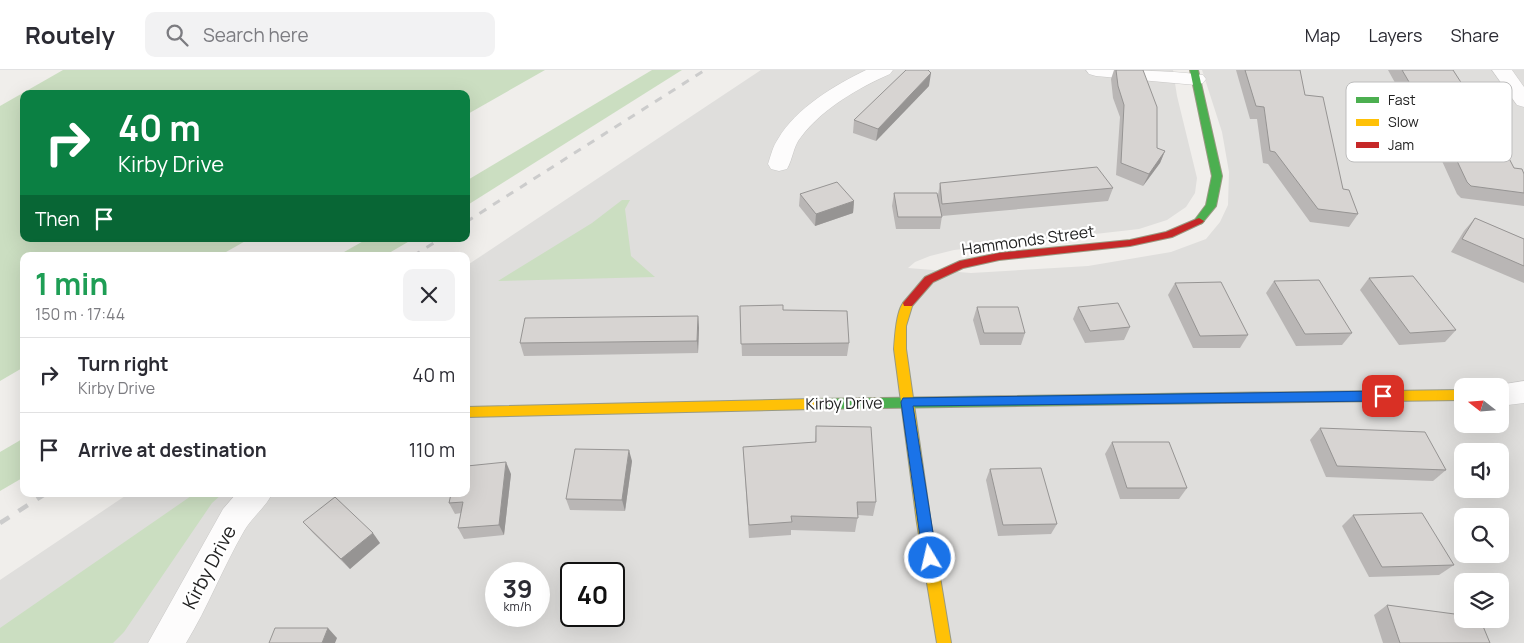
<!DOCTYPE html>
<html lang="en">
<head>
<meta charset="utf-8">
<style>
	body { margin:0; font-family:Manrope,sans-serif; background:#f2f2f3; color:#2b2b33; height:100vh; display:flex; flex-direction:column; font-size:19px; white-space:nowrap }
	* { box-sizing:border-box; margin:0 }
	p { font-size:16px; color:#7c7c81 }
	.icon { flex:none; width:28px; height:28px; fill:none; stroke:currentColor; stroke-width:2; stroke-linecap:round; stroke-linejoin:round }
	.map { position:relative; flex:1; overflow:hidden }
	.details { position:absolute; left:20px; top:182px; width:450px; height:245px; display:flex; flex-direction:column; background:#fff; border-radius:10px; box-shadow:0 5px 20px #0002 }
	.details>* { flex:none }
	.top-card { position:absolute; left:20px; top:20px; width:450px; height:152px; border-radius:10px; box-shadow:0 5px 20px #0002; background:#0b8043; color:#fff; overflow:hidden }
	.needle { width:32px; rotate:287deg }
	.fabs { position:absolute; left:1454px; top:308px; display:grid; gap:10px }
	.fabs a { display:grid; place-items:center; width:55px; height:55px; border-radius:10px; background:#fff; box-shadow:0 5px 20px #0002; font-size:25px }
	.speed { position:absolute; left:485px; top:492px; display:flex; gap:10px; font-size:25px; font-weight:700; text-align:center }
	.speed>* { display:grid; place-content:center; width:65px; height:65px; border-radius:50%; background:#fff; box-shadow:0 5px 20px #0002; line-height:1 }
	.speed small { font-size:12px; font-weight:400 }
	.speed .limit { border:2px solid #111; border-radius:8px; background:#fff; color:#111 }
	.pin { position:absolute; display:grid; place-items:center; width:42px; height:42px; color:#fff; margin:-21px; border-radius:10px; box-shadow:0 2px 8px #0006 }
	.me { position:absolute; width:55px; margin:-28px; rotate:351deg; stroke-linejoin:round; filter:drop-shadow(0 0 4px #0008) }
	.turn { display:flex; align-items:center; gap:18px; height:105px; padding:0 15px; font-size:22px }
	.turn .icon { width:65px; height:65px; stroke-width:2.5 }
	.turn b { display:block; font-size:35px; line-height:42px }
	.then { display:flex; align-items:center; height:48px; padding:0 15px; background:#0003; gap:10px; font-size:19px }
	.round { display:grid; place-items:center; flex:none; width:52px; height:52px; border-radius:10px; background:#f2f2f3 }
	.head { display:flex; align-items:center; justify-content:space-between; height:85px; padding:0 15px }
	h1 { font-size:30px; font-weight:700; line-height:38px; color:#1e9e55 }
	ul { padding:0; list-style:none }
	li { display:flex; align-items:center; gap:15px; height:75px; padding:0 15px; border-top:1px solid #e1e1e2 }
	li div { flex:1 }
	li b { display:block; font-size:19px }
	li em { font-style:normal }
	header { display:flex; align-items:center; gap:30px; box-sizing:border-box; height:70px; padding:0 25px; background:#fff; border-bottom:1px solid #e1e1e2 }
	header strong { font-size:24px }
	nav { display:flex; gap:28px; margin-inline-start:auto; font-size:18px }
	.search { width:350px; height:45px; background:#f2f2f3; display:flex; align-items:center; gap:12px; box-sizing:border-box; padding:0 18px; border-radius:10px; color:#7c7c81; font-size:19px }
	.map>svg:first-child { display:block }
</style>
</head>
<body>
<header>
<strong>Routely</strong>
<div class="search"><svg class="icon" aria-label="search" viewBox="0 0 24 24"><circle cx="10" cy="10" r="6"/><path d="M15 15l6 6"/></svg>Search here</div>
<nav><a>Map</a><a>Layers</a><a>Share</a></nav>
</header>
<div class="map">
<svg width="1524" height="573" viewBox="0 0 1524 573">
	<rect width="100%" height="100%" fill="#f0eeeb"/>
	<path fill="#dfdedc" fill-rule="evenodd" d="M761,0h412l4,26 20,82 -2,15 -9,14 -19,13 -28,9 -185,21 -24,6 -15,6 -7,6 63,5 117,-7 83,-14 35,-13 14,-17 8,-17 1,-33 -7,-40 -20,-62h322v573h-1524v-63l128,-86h338v-228zM1462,316h38v38h-38zM1462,381h38v38h-38zM1462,446h38v38h-38zM496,504h43v42h-43zM571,504h43v42h-43zM1462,511h38v38h-38z"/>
	<g fill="#cbdec1">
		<polygon points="63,0 545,0 466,45 466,24 24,24 24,169 249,169 219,186 24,186 24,297 0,311 0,36"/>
		<polygon points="652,0 682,0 466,136 466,111"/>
		<polygon points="622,130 630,130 625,139 631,186 655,207 498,211 592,153"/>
		<polygon points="367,169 413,169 384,186 337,186"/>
		<polygon points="24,368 24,407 0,421 0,382"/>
		<polygon points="194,424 222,424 212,433 124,562 113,573 0,573 0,558"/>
	</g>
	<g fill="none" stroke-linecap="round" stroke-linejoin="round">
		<g stroke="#c9c8c7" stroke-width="1">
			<g id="street">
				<path d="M866,0h27l-3,4c-32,14 -68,35 -89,63 -8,9 -8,22 -14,32l-8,2 -8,-2 -3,-5c3,-9 5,-18 10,-25 18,-31 57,-54 88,-69z"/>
				<path d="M1086,0c38,0 80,0 117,5l3,4 -3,4 -7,2 -100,-9 -7,-2z"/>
				<polygon points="1492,0 1512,0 1524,17 1524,37 1517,35"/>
				<polygon points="1524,311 1524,333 1500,336 1500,316 1492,316"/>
				<path d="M236,424h36c-7,14 -20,23 -28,37 -21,36 -36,76 -58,112h-38l75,-134z"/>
			</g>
		</g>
		<g stroke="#999a82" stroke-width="2">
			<g id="fast">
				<polygon points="1190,0 1198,0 1222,106 1216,136 1202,153 1199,154 1194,151 1206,135 1212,106"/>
				<polygon points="1222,323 1226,325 1228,328 1226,331 1222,333 813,339 809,337 807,334 809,331 813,329"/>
			</g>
		</g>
		<g stroke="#999a82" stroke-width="2">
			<g id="slow">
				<path d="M908,229l5,4 -7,23v23l25,174 20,120h-14l-20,-120 -23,-174c1,-11 2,-46 14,-50z"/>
				<polygon points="1462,320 1462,330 1222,333 1218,331 1216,328 1218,325 1222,323"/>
				<polygon points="813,329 817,331 819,334 817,337 813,339 466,347 466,337"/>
			</g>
		</g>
		<g stroke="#999a82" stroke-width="2">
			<polygon id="jam" points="1199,148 1204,151 1202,153 1172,167 1130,176 999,190 963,198 933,212 912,236 904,236 903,233 925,207 960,191 999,183 1130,170 1166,162"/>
		</g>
		<use href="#street" fill="#fdfcfc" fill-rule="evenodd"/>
		<use href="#fast" fill="#4caf50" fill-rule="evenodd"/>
		<use href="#slow" fill="#ffc107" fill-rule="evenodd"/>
		<use href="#jam" fill="#c62828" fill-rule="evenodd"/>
		<g stroke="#ccc" stroke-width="3" stroke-dasharray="8 8" stroke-linecap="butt">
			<polyline points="466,152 705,0"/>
			<polyline points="413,186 440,169"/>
		</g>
		<polyline stroke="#ccc" stroke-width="4.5" stroke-dasharray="11 11" stroke-linecap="butt" points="0,453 45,424"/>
	</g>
	<g fill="#b9b6b5">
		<polygon points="1114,0 1143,0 1157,78 1165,81 1160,93 1143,116 1116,105 1120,47 1113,28 1111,9"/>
		<polygon points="1236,0 1300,0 1305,25 1343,119 1358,144 1349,157 1310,152 1268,94 1263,93 1257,49 1250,49"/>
		<polygon points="1388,0 1453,0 1514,98 1524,104 1524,136 1461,128 1457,124 1432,69 1422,68 1404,29"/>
		<polygon points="929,16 876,71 853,63 854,50"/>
		<polygon points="940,113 1113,118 1108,131 942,146 940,159 896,159 892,136 894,123 938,125"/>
		<polygon points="800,124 854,131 853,143 815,156 799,136"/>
		<polygon points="1475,148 1524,169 1524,213 1451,182 1464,161"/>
		<polygon points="1369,208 1456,260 1445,272 1399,275 1360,220"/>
		<polygon points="1274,211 1352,263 1342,275 1296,276 1266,223"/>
		<polygon points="1175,213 1248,265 1240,278 1193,278 1168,225"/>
		<polygon points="740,236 849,273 847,286 742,286"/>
		<polygon points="977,237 1025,263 1021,275 980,275 973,250"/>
		<polygon points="1078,237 1130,257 1124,270 1085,273 1073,249"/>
		<polygon points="698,246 699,258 698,283 524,286 520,273"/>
		<polygon points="816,356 876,432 873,446 858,445 855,462 791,460 791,465 749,468 743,377 815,372"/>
		<polygon points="1320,358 1446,400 1433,411 1326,407 1310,370"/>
		<polygon points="1112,372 1187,418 1179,429 1120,429 1105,384"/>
		<polygon points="632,391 625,441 570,440 566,429"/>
		<polygon points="990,399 1057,454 1051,464 998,466 986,410"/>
		<polygon points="511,404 504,465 464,469 458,458 461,443 455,444 449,433 466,424"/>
		<polygon points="1353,445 1454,495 1439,505 1369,507 1342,456"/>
		<polygon points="303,452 380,473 350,499 313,463"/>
		<polygon points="1387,535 1490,573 1383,573 1374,545"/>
	</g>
	<g fill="#969493">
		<polygon points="931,3 929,16 876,71 878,59"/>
		<polygon points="1165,81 1160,93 1143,116 1149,104"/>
		<polygon points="854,131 853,143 815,156 816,144"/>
		<polygon points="698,246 699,258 698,283 697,271"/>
		<polygon points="629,380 632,391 625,441 622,430"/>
		<polygon points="506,392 511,404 504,465 499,455"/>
		<polygon points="373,463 380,473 350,499 341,489"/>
		<polygon points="328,558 337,568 335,573 322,573"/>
	</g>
	<g fill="#d7d4d2" stroke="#969493">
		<polygon points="906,0 928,0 931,3 878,59 854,50"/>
		<polygon points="1116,0 1143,0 1157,37 1157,78 1165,81 1149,104 1121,93 1124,35 1118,16"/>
		<polygon points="1245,0 1300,0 1305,25 1323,27 1343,119 1349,120 1358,144 1318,139 1275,82 1270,81 1264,37 1256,36"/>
		<polygon points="1402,0 1453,0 1484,48 1488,48 1514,98 1522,99 1524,104 1524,123 1471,116 1467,112 1441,57 1431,56 1412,17"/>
		<polygon points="1097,97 1113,118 942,134 940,113"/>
		<polygon points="837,112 854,131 816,144 800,124"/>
		<polygon points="894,123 937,123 942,147 898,147"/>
		<polygon points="1475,148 1524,169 1524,196 1462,169"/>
		<polygon points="1413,206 1456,260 1410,263 1369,208"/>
		<polygon points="1319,210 1352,263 1305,264 1274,211"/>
		<polygon points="1221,212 1248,265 1200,266 1175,213"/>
		<polygon points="1118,233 1130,257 1090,261 1078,237"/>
		<polygon points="783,235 783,240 847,241 849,273 741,274 740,236"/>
		<polygon points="977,237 1018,237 1025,263 984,263"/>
		<polygon points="698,246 697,271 520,273 525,248"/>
		<polygon points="816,356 871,357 876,432 857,432 858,448 791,446 792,452 749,455 743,377 816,372"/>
		<polygon points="1320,358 1425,362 1446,400 1337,396"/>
		<polygon points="1112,372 1169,372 1187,418 1127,418"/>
		<polygon points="575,379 629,380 622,430 566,429"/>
		<polygon points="506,392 499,455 458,458 463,432 449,433 451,424 466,424 467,396"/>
		<polygon points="1041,398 1057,454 1003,455 990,399"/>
		<polygon points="335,427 373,463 341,489 303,452"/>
		<polygon points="1422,443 1454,495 1382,497 1353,445"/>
		<polygon points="1387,535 1462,545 1462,549 1480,549 1490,573 1400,573"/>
		<polygon points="275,558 328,558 322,573 269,573"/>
	</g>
	<polygon fill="#1a73e8" stroke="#114b97" points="1383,321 1389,326 1383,331 913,336 937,488 935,492 930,494 925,492 923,488 901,332 903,328"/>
	<g text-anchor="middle" stroke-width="4.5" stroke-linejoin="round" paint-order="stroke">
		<g font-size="16" fill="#222" stroke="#fff">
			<text transform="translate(1028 170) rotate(-8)" y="6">Hammonds Street</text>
			<text transform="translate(844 333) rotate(-1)" y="6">Kirby Drive</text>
		</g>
		<g font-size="19" fill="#222" stroke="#fff">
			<text transform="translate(209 497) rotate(-62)" y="7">Kirby Drive</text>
		</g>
	</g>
	<rect x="1346" y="12" width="166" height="80" rx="8" fill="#fff" stroke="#bdbdbd" stroke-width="1"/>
	<rect x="1356" y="27" width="23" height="6" fill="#4caf50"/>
	<rect x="1356" y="49" width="23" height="7" fill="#ffc107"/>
	<rect x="1356" y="72" width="23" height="6" fill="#c62828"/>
	<g font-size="14" fill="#222">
		<text x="1388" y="35">Fast</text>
		<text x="1388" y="57">Slow</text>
		<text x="1388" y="80">Jam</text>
	</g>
</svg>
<div class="fabs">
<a><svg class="needle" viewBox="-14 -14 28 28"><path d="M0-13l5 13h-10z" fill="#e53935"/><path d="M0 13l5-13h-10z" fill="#7c7c81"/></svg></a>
<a><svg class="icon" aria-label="sound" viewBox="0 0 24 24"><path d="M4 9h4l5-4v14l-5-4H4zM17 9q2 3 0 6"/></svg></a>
<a><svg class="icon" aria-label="search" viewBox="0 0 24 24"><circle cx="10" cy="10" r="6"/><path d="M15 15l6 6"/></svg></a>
<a><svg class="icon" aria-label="layers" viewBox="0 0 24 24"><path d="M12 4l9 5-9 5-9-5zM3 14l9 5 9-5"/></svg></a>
</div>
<div class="speed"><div>39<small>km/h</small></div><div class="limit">40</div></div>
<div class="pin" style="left:1383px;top:326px;background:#d93025"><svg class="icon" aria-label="arrive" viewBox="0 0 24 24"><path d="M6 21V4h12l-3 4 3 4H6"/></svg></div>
<svg class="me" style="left:930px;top:488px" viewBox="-20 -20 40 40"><circle r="17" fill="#1a73e8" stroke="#fff" stroke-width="3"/><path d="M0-11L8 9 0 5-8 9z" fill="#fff"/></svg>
<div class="top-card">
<div class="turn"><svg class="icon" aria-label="right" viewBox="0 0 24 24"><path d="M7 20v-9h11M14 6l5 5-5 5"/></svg><div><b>40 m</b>Kirby Drive</div></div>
<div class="then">Then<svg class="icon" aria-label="arrive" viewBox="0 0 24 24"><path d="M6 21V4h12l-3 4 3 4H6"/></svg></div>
</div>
<section class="details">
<div class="head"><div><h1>1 min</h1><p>150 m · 17:44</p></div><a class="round"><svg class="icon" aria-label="close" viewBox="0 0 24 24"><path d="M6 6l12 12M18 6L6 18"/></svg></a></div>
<ul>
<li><svg class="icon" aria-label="right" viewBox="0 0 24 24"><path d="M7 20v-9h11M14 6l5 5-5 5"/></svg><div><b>Turn right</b><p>Kirby Drive</p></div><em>40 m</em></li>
<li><svg class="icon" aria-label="arrive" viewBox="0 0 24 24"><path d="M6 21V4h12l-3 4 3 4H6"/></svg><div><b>Arrive at destination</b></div><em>110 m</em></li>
</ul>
</section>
</div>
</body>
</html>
